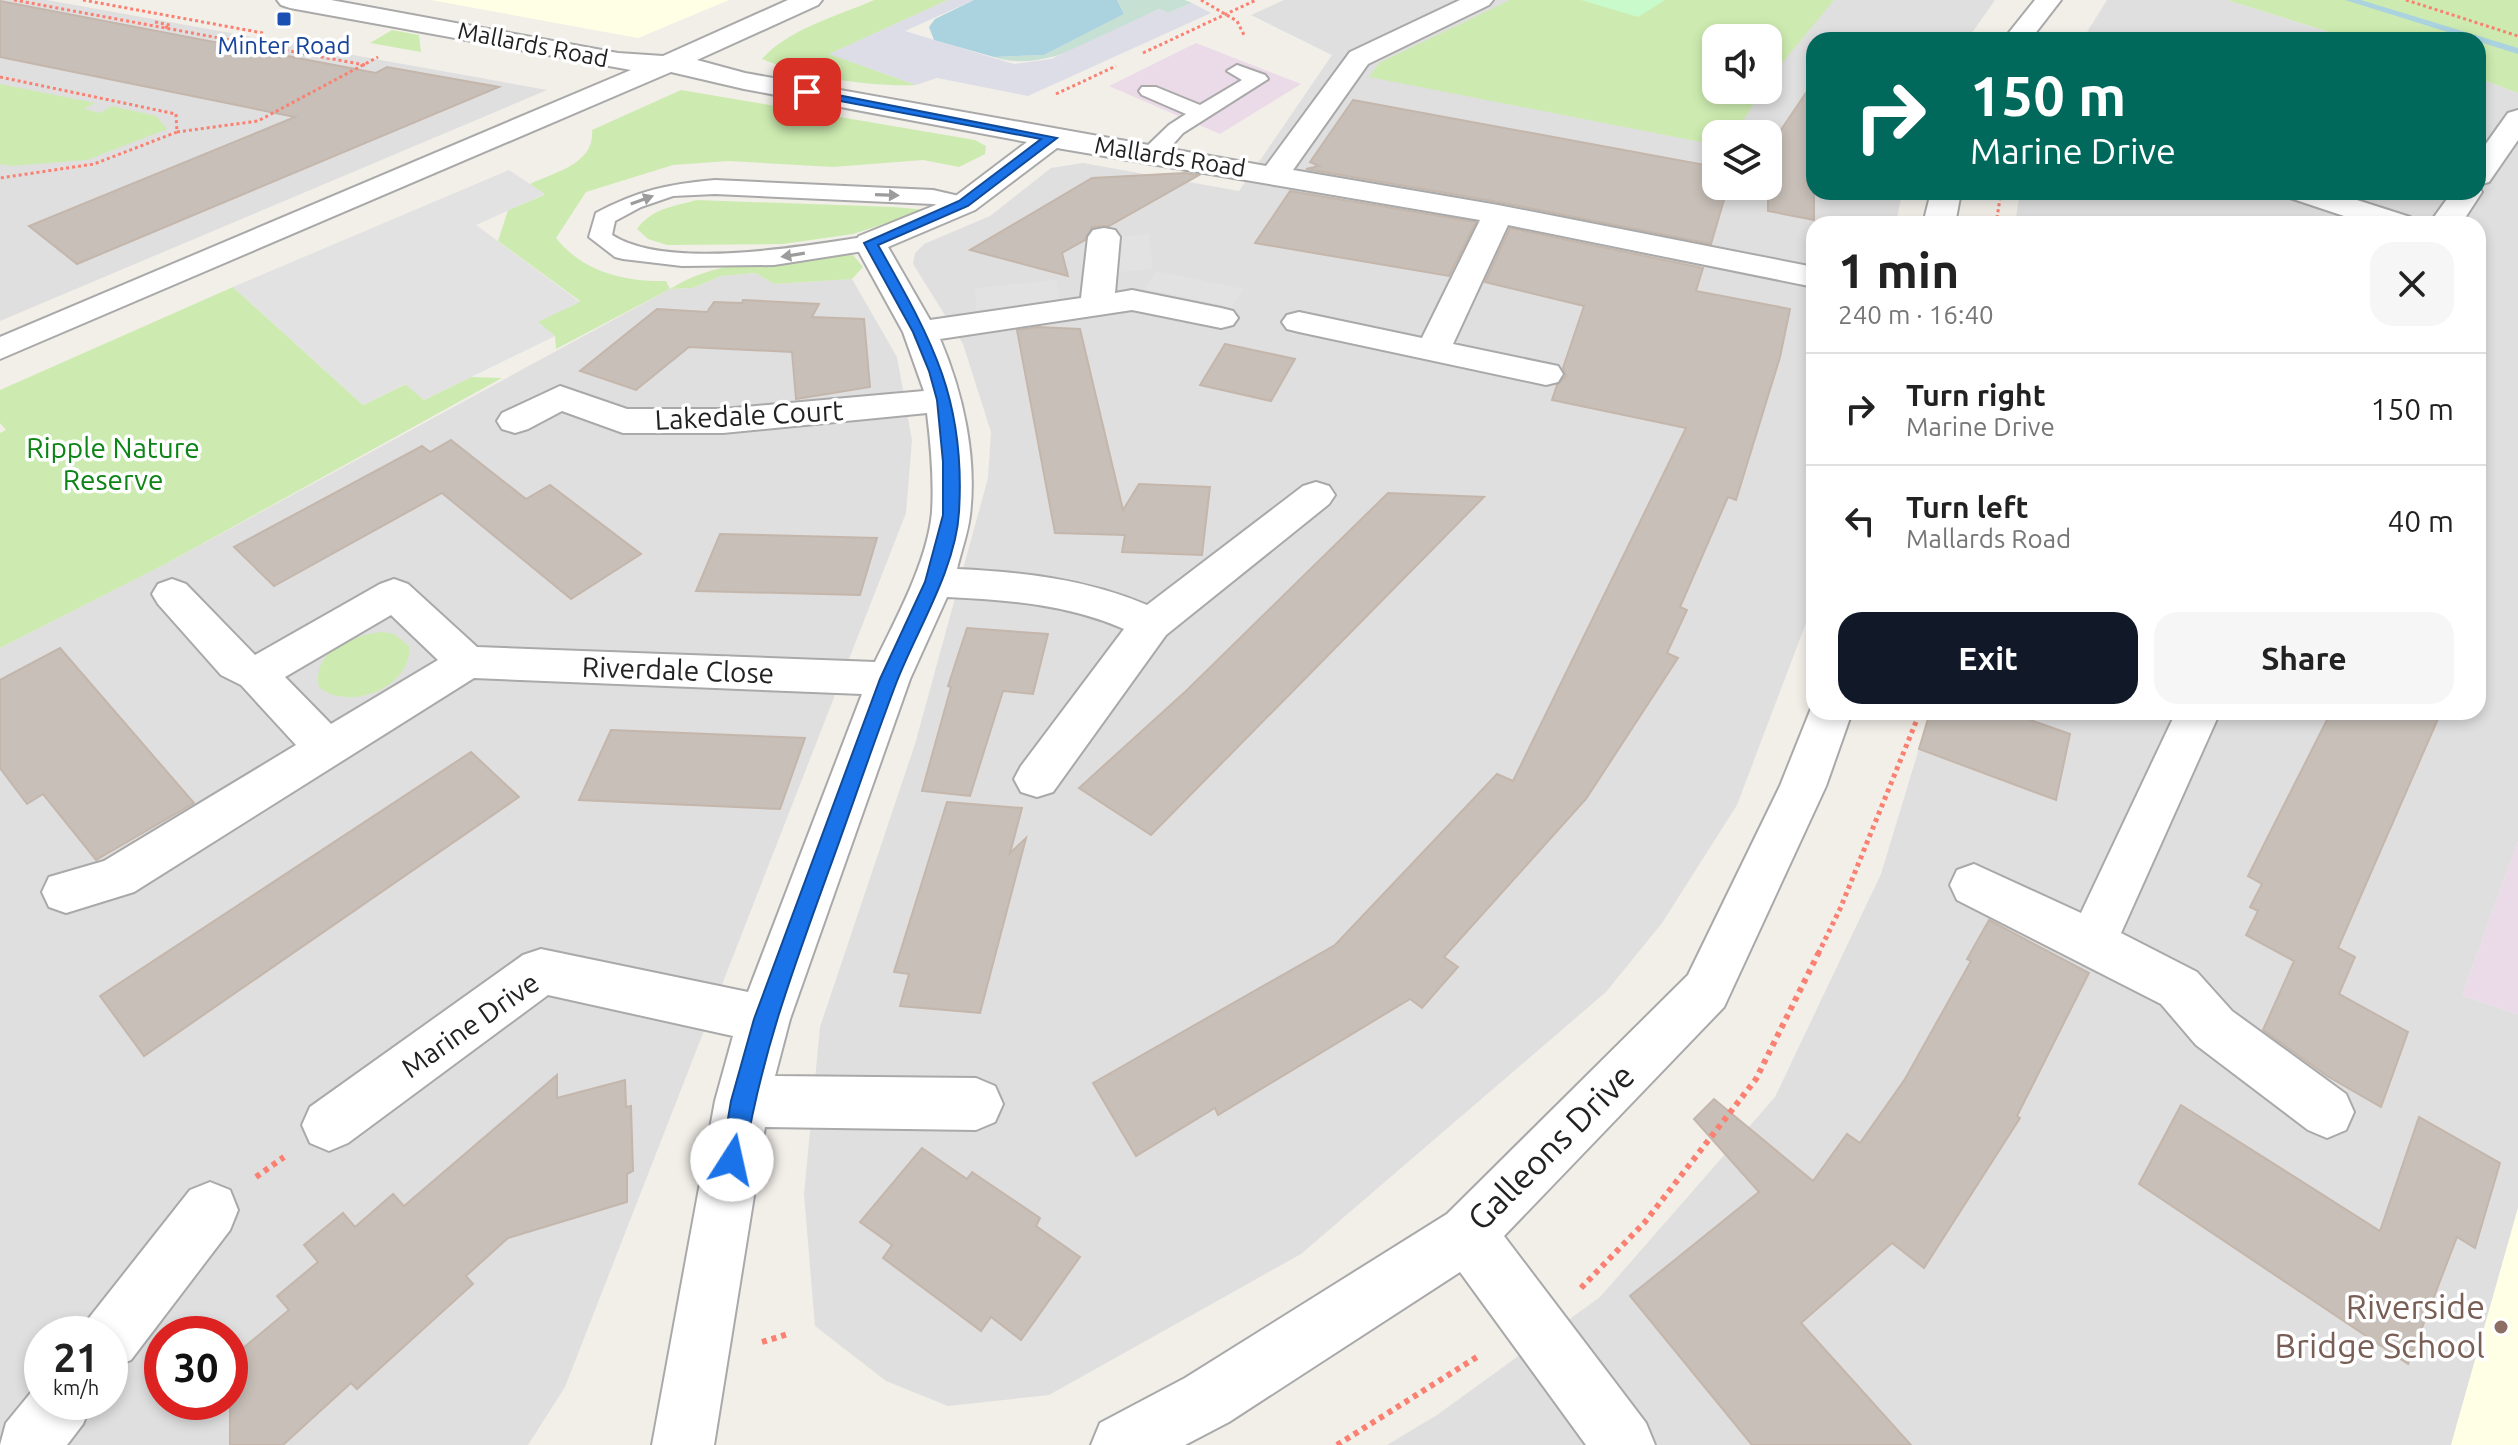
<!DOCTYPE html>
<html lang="en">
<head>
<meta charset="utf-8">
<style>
	body { margin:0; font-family:Ubuntu,sans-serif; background:#f6f6f6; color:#222; height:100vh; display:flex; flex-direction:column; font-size:30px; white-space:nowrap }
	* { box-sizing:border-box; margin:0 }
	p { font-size:26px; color:#767676 }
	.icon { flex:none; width:44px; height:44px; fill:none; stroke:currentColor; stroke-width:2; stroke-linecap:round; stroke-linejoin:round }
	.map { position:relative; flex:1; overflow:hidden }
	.side { position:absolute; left:1806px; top:216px; width:680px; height:504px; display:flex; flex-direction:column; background:#fff; border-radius:24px; box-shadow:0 4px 12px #0003 }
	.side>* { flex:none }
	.top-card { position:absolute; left:1806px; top:32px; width:680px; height:168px; border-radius:24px; box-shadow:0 4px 12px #0003; background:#00695c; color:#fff; overflow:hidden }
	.tools { position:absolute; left:1702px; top:24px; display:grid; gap:16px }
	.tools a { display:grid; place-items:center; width:80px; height:80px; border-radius:16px; background:#fff; box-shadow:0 4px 12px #0003; font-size:40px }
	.speed { position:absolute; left:24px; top:1316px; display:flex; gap:16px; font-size:40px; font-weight:700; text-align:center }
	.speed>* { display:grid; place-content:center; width:104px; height:104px; border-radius:50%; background:#fff; box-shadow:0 4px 12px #0003; line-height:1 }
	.speed small { font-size:20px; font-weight:400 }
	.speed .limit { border:12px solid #d22; background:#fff; color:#111 }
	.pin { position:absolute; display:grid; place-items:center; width:68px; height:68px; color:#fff; margin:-34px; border-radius:16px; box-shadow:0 4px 12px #0006 }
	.me { position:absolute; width:88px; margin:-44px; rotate:10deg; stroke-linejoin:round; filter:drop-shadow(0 0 6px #0008) }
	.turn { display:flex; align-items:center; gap:28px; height:168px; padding:0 32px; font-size:36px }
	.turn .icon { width:104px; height:104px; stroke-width:2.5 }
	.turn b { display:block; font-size:56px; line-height:68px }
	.round { display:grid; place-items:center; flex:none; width:84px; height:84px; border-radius:24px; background:#f6f6f6 }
	.head { display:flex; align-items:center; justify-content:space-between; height:136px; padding:0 32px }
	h1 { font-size:48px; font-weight:600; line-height:60px }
	.primary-button { display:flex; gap:16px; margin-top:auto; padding:16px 32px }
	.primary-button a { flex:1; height:92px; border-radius:24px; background:#111827; color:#fff; font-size:32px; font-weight:600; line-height:92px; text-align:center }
	.primary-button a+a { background:#f6f6f6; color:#222 }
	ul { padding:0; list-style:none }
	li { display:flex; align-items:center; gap:24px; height:112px; padding:0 32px; border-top:2px solid #e0e0e0 }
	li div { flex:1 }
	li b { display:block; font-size:30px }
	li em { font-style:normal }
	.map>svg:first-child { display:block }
</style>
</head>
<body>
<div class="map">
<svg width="2518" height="1445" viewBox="0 0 2518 1445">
	<rect width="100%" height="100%" fill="#f2efe9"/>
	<g fill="#e0dfdf" fill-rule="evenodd">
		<polygon points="0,0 47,0 547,90 0,321"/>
		<path d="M1284,0h711l-28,40h-153v152h88l-6,32h-82v368l-8,31 -69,182 -75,118 -56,69 -305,262 -252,141 -101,11 -62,-25 -71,-55 -11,-132 16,-167 95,-283 73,-266 3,-46 -28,-88 -50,-80 2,-11 9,-9 66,-28 61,-48 32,-5 156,28 93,-136 -81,-40zM1716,38h52v52h-52zM1716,134h52v52h-52z"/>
		<polygon points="2107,0 2227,0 2355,40 2082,40"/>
		<polygon points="2478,78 2518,93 2518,841 2462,996 2518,1014 2518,1208 2451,1445 1387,1445 1437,1415 1600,1297 1775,1097 1881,874 1930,712 2478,712 2478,224 2015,224 2020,192 2478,192"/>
		<path d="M756,273l18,11 78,-5 45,78 15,83 -6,73 -341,874 -37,58h-528v-797l171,-87 499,-272 23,-1 28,-12zM42,1334h68v68h-68zM162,1334h68v68h-68z"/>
	</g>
	<g fill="#ebdbe8">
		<polygon points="1196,43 1301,84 1220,134 1109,86"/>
		<polygon points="2518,841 2518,1014 2462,996"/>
	</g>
	<g fill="#ffffe5">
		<polygon points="431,0 729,0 638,38"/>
		<polygon points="2518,1208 2518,1445 2451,1445"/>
	</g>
	<g fill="#cdebb0">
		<path d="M874,0h74l-118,54 86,31c-47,2 -111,-8 -154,-26 26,-30 76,-43 112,-59z"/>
		<polygon points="1510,0 1834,0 1768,80 1768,38 1716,38 1716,90 1762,90 1735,134 1716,134 1716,145 1369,77 1379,63"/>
		<polygon points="2227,0 2518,0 2518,93 2478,78 2478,40 2355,40"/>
		<polygon points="392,30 419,35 421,52 370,43"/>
		<polygon points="0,84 95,103 84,109 100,113 112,106 156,116 167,129 87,160 11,166 0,164"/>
		<path d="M681,90l294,50 11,6 -1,8 -26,13 -36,-7 -90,7 -104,-6 -56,4 -87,27 -30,46c27,34 69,44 110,43l4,8c51,-33 124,-29 183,-34l10,12 -11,12 -78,5 -18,-11 -35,3 -28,12 -23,1 -114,60 -1,-13 -18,-14 43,-21 -82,-60 10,-31 36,-15 -14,-11c25,-12 65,-20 62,-54z"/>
		<path d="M697,200l197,7 33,3 -74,24 -70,10 -116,1 -19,-6 -11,-10c14,-20 37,-23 60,-29z"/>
		<polygon points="233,287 363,405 406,384 424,400 471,377 502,378 171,561 0,648 0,433 6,430 0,423 0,390"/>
		<path d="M382,632l12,2 15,12c4,42 -62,66 -90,41 -8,-36 34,-52 63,-55z"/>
	</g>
	<path fill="#c6e0d4" d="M1117,0h68l7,3 -24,10 -9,-4c-49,23 -112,66 -165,48l50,-2 80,-41z"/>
	<polygon fill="#c8facc" points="1581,0 1665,0 1638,17"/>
	<g fill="#e2e2e2">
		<polygon points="509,170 545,194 476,225 580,302 538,322 555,336 424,400 405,384 363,405 233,287"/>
		<polygon points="1149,234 1153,269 1119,272 1116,237"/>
		<polygon points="1156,271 1244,289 1232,307 1144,289"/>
		<polygon points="1056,280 1059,301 976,310 975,288"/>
	</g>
	<polygon fill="#dddde8" points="948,0 974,0 905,31 1014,64 1051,59 1159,9 1168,13 1192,3 1211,13 1028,96 937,78 916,85 829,54"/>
	<polygon fill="#aad3df" points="974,0 1117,0 1124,14 1044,55 994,57 934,40 929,27 935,19"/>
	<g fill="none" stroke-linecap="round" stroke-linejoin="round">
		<polygon fill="#aad3df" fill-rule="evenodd" points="2345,0 2361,0 2518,48 2518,54"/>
	</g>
	<g fill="#c7bfb8" stroke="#c4b6ab" stroke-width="2">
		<polygon points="0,1 376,73 387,67 499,87 77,264 29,226 295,117 0,57"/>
		<polygon points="1814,81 1814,220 1768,211 1768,149"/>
		<polygon points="1353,100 1716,167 1716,186 1728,186 1711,244 1498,202 1306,169 1319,166 1310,162"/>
		<polygon points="1185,173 1199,175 1109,226 1092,227 1085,240 1062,253 1068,276 970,250 1092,178"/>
		<polygon points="1290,191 1476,222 1449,276 1255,243"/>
		<polygon points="1510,228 1703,268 1696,291 1790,309 1780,357 1736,500 1728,497 1680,607 1687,610 1667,653 1678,658 1586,799 1444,957 1458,967 1422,1008 1410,999 1218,1115 1215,1108 1136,1156 1093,1083 1335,945 1497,774 1513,781 1686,428 1552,400 1557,385 1566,376 1563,368 1584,306 1485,282"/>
		<polygon points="743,300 819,304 812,317 864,319 870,387 796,399 792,352 689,347 636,390 580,371 657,309 707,312 714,302 742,303"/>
		<polygon points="1038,327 1080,329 1123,510 1139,484 1210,487 1202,555 1122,552 1125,535 1055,533 1017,330"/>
		<polygon points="1225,344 1295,359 1271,401 1200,385"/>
		<polygon points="451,440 526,499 550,485 641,554 571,599 442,493 274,586 234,547 422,446 430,452"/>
		<polygon points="1388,493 1484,497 1151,835 1079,788 1186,691"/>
		<polygon points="720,534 877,538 860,595 696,591"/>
		<polygon points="967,628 1048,634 1033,694 1003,691 970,796 922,791 951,687 948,686"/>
		<polygon points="60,648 194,803 96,860 43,794 27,804 0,768 0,680"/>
		<polygon points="1930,712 2008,712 2070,734 2056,800 1919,749"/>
		<polygon points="2331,712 2441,712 2338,948 2355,957 2339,994 2408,1032 2381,1107 2327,1076 2263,1030 2294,961 2246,935 2258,911 2250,907 2262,884 2248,876"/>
		<polygon points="611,730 805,738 780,809 579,800"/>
		<polygon points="471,752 519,797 144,1056 100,996"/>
		<polygon points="947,802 1022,808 1010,853 1026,838 980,1013 900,1006 909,974 894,972"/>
		<polygon points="1989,920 2089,973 2017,1116 2020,1118 1924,1268 1892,1243 1801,1323 1911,1445 1752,1445 1630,1296 1759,1192 1694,1119 1714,1099 1813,1181 1847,1134 1860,1143 1905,1079 1971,961 1967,959"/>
		<polygon points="557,1075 557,1098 625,1080 626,1107 631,1106 633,1171 627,1174 627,1202 508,1238 466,1276 473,1284 357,1389 351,1383 283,1445 230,1445 230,1359 289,1310 277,1296 318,1262 304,1245 343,1213 355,1227 393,1194 404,1206"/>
		<polygon points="2181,1105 2380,1231 2419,1117 2500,1163 2475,1248 2457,1237 2408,1364 2139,1184"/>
		<polygon points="922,1148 967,1179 972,1172 1040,1218 1036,1226 1080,1257 1021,1340 991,1317 981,1331 883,1258 892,1245 860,1222"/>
	</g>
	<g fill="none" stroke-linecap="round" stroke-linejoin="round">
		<g stroke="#a9a9a9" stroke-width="4">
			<g id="lane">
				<polygon points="1237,65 1265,75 1268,79 1183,133 1160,159 1144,159 1141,154 1144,149 1169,125 1186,114 1142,95 1139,91 1142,87 1156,87 1200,105 1242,80 1227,71"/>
				<path d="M715,180l218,10 39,9 3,5 -11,7 -31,-7 -218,-10 -42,2 -32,11 -26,14 -3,14c56,36 193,11 258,1l8,2 3,5 -3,5 -8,2 -96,15 -92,1 -59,-7 -8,-2 -26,-20 7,-24c41,-22 72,-29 119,-33z"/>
			</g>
		</g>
		<g stroke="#a9a9a9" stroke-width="4">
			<g id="street">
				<path d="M277,0h54l287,53 45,3 125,-56h34l-4,5 -121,55 48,13 521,93 84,-114 110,-52h33l-4,5 -121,59 -75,106 205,35 316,62v20l-306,-62 -55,119 105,22 5,8 -5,8 -12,3 -247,-53 -12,-3 -5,-7 5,-7 12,-3 123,26 58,-118 -423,-72 -82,62 -87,37 42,73 151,-22 7,-61 5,-7 11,-2 11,2 5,7 -5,56 17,-3 89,18 12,3 5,7 -5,7 -12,3 -89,-18 -192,29c23,54 37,117 30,176 -2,18 -9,36 -13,54 65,3 129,10 190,36l156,-119 13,-4 13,4 6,9 -6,9 -163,131 -113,157 -16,5 -16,-5 -7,-13 7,-13 103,-137c-57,-25 -116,-29 -177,-32l-37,82 -120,340 -15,57 201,2 19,8 8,18 -8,18 -19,8 -211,-3 -51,318h-62l63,-344 18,-65 -185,-41 -200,148 -19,8 -19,-8 -8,-18 8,-18 213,-152 18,-6 207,43 114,-298 -388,-16 -340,214 -68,21 -17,-6 -7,-15 7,-15 55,-16 192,-116 -55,-60 -20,-10 -63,-71 -6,-10 6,-10 14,-5 14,5 69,71 125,-71 14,-5 14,5 69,63 398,15c21,-43 53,-102 57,-150 2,-33 -1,-66 -5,-99l-204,20h-100l-61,-22 -34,18 -13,4 -13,-4 -5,-8 5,-8 58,-27 67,23h96l201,-18 -21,-59 -49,-89 5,-7 94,-38 74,-56 -283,-53 -73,-17 -671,287v-22l631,-267 -341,-62 -9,-3zM391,615l47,45 -107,64 -46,-47z"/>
				<polygon points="2035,0 2061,0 2030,40 2003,40"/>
				<polygon points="2518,110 2518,140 2489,182 2478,185 2478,155 2508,113"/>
				<polygon points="2478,186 2482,192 2461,224 2429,224 2452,192 2478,192"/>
				<polygon points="1931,192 1961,192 1955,224 1923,224"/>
				<polygon points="2286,192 2332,192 2410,217 2415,224 2368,224 2290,198"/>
				<polygon points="1814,701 1814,712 1852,712 1826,786 1724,1007 1504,1236 1646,1423 1655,1445 1586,1445 1460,1272 1229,1422 1185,1445 1091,1445 1100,1423 1185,1378 1447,1214 1688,975 1780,786"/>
				<polygon points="2176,712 2220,712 2121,933 2197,972 2232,1011 2346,1094 2354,1112 2346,1130 2327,1138 2308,1130 2196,1045 2161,1004 1957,900 1950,885 1957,870 1974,864 2081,913"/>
				<polygon points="210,1182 230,1190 238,1210 230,1230 131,1360 110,1369 110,1334 82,1334 89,1318 190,1190"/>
				<polygon points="42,1379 42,1402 92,1402 83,1424 67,1445 0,1445 6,1423"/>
			</g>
		</g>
		<g stroke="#fa8072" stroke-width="3" stroke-dasharray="3 3" stroke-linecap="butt">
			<polyline points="14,0 365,65"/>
			<polyline points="83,0 263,33"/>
			<polyline points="1201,0 1237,21 1245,37"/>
			<polyline points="2406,0 2518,36"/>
			<polyline points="155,22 170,25 165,28"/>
			<polyline points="1143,53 1256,0"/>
			<polyline points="0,77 176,114 177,132 94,164 0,178"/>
			<polyline points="1056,94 1116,66"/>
			<polyline points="177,132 258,121 378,57"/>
			<polyline points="1996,224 2001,192"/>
		</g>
		<polyline stroke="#fa8072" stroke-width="5" stroke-dasharray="4 4" stroke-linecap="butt" points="1818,954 1840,909 1920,712"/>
		<g stroke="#fa8072" stroke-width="6" stroke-dasharray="5 5" stroke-linecap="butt">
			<polyline points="256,1177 284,1157"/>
			<polyline points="1581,1288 1645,1222 1756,1079 1819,952"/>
			<polyline points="762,1342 788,1334"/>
			<polyline points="1337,1445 1480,1355"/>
		</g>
		<use href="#lane" fill="#fff" fill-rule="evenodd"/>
		<use href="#street" fill="#fff" fill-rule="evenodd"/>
	</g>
	<defs><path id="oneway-solid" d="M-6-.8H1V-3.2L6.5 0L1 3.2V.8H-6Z" transform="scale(2)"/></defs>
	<g fill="#9c9c9c">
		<use href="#oneway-solid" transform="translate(887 195) rotate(2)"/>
		<use href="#oneway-solid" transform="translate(642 200) rotate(-20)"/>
		<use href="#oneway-solid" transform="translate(793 255) rotate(171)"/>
	</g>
	<path fill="#1a73e8" stroke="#114b97" stroke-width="2" d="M807,89l250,49 -89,68 -90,39c53,94 88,153 81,267 -3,56 -42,118 -62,169 -24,63 -45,126 -68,189 -36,99 -68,185 -85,290l-4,8 -8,3 -8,-3 -3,-8 10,-59 23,-82 126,-340 45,-97 18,-67v-53l-6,-62 -8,-29 -16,-39 -49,-89 95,-42 82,-62 -238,-45v-4z"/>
	<rect fill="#1a4fb4" stroke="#fff" stroke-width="3" x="276" y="11" width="16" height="16" rx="4"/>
	<circle fill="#8d6e63" stroke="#fff" stroke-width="3" cx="2501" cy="1327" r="8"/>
	<g text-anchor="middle" stroke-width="7" stroke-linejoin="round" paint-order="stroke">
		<g font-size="24" fill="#222" stroke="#fff">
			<text transform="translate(533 45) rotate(11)" y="8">Mallards Road</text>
			<text transform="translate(1170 157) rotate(9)" y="8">Mallards Road</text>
		</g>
		<g font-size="24" fill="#164399" stroke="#fff">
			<text x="284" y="54">Minter Road</text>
		</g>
		<g font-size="28" fill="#222" stroke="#fff">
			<text transform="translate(749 415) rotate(-3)" y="10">Lakedale Court</text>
			<text transform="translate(678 670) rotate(2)" y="10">Riverdale Close</text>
			<text transform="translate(470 1025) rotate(-35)" y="10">Marine Drive</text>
		</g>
		<g font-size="28" fill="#0c8416" stroke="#fff">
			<text x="113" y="458">Ripple Nature<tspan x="113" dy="32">Reserve</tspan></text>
		</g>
		<g font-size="34" fill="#222" stroke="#fff">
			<text transform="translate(1551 1147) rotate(-45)" y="12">Galleons Drive</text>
		</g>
		<g font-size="34" fill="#785e54" stroke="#fff" text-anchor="end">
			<text x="2485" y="1319">Riverside<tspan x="2485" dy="39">Bridge School</tspan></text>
		</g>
	</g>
</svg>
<div class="tools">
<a><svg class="icon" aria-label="sound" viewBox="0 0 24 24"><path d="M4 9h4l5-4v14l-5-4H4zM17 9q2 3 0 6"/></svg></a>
<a><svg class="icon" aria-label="layers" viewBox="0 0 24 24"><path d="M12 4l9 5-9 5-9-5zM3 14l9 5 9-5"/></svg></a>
</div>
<div class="speed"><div>21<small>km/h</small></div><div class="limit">30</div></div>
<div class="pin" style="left:807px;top:92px;background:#d93025"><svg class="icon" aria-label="arrive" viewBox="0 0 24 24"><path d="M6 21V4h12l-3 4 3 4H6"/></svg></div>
<svg class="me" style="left:732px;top:1160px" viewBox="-20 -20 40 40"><circle r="19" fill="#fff"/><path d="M0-13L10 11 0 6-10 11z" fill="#1a73e8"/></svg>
<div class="top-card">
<div class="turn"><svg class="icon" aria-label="right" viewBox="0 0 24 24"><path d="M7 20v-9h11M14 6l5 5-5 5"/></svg><div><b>150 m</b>Marine Drive</div></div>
</div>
<section class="side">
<div class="head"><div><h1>1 min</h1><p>240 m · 16:40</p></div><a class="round"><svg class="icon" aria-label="close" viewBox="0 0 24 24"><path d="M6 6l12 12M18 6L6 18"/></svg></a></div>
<ul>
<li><svg class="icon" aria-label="right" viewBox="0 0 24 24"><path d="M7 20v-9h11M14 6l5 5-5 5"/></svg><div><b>Turn right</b><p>Marine Drive</p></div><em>150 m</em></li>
<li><svg class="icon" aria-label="left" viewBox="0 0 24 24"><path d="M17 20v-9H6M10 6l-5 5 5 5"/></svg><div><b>Turn left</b><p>Mallards Road</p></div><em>40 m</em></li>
</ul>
<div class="primary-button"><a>Exit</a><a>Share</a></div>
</section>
</div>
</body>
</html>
